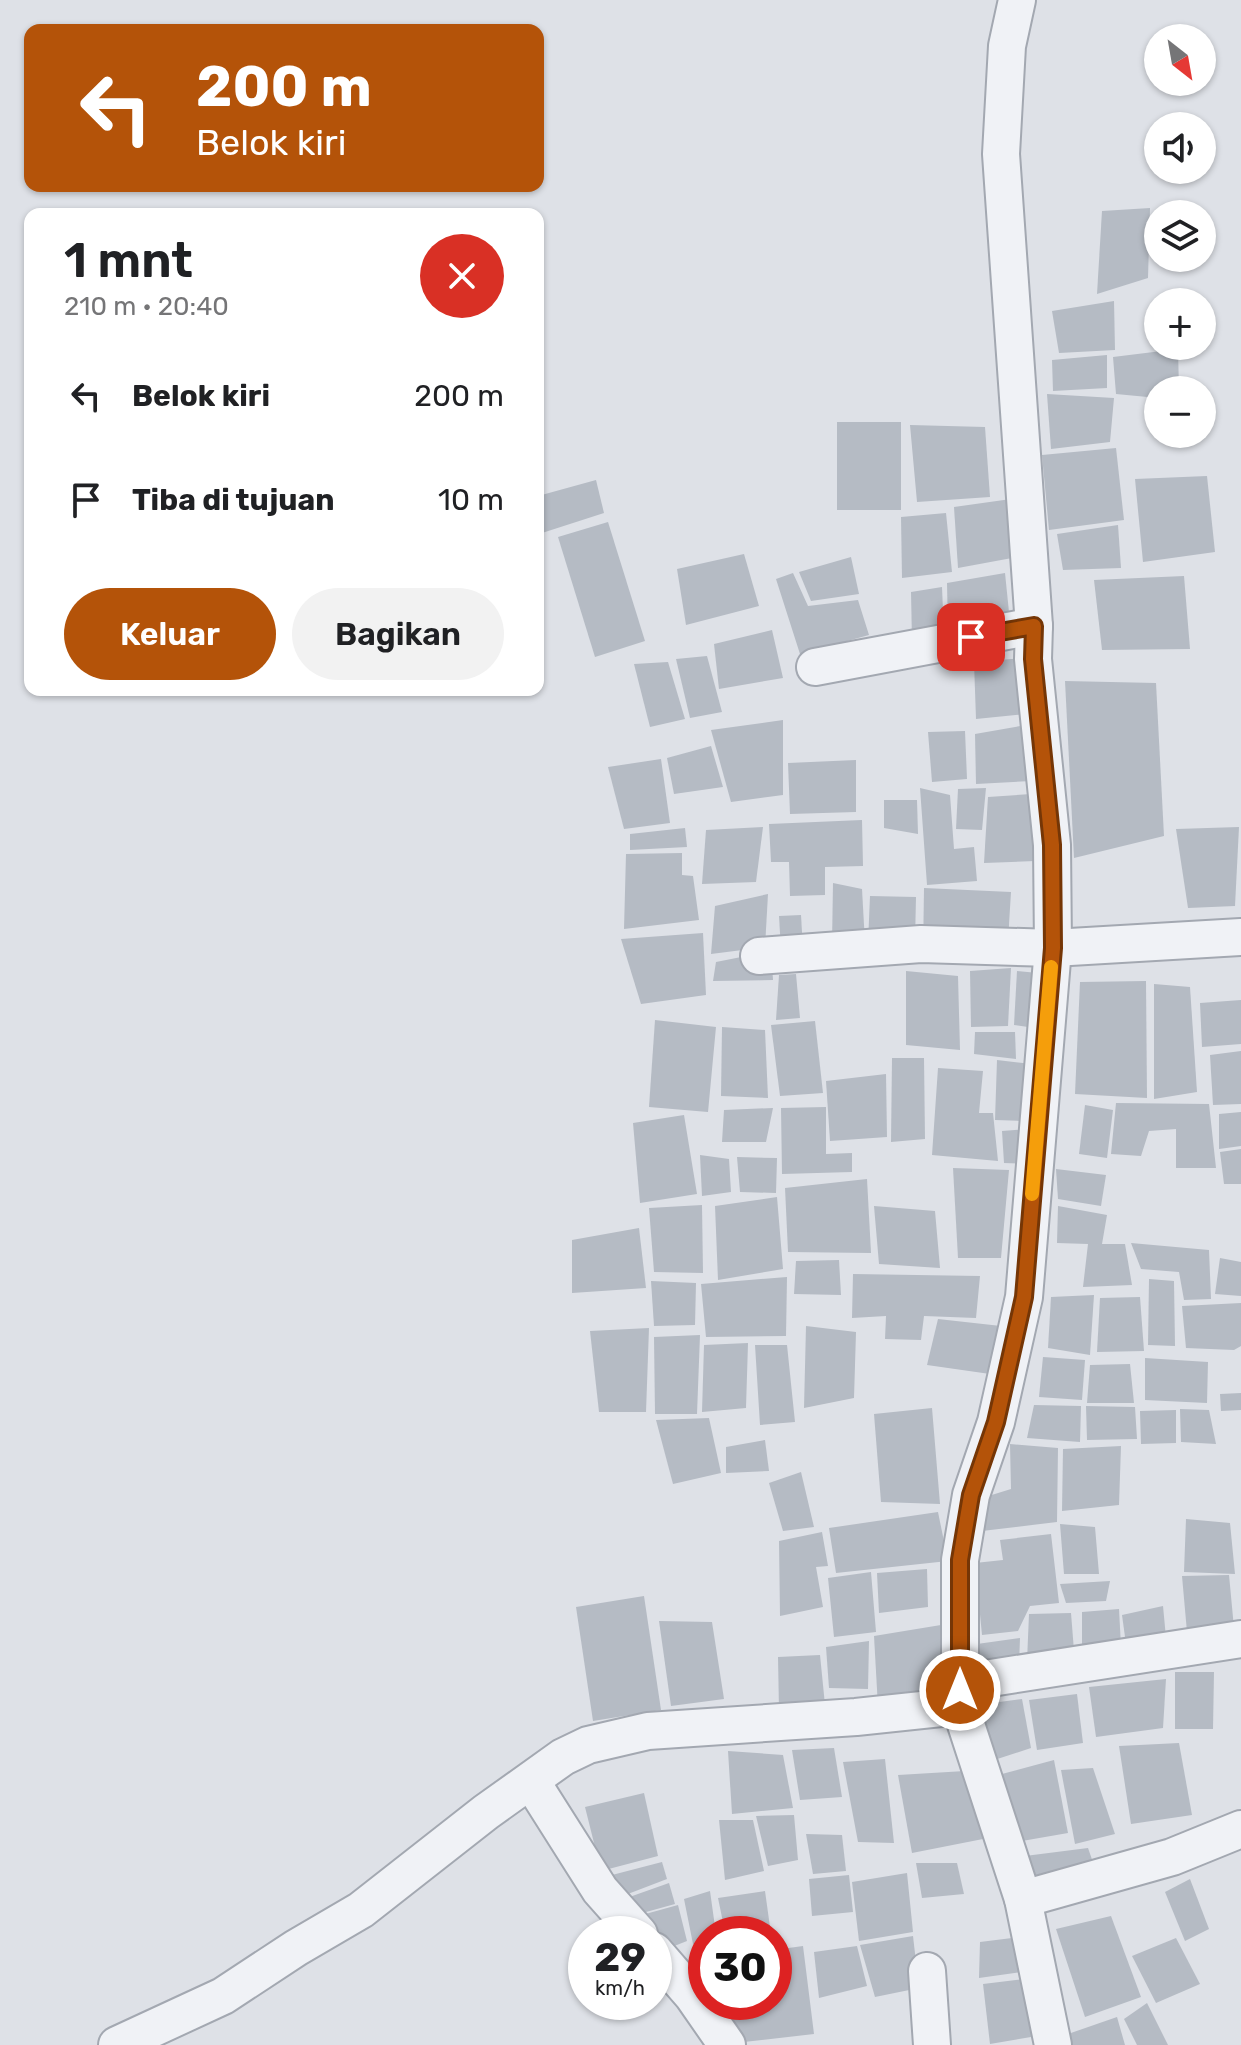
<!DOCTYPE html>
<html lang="id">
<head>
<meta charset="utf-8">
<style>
	body { margin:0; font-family:Rubik,sans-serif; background:#f2f2f2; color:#202124; height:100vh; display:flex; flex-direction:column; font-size:30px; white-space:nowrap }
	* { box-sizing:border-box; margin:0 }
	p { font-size:26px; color:#757577 }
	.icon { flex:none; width:44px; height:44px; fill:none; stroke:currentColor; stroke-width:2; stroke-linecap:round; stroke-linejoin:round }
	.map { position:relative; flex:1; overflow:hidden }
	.side { position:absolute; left:24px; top:208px; width:520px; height:488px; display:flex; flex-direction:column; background:#fff; border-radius:16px; box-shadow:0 2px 6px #0004 }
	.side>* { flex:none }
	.top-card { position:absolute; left:24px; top:24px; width:520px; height:168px; border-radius:16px; box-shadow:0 2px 6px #0004; background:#b45309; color:#fff; overflow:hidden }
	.needle { width:52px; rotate:149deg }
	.buttons { position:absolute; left:1144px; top:24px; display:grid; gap:16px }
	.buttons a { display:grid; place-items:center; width:72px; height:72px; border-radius:50%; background:#fff; box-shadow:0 2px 6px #0004; font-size:40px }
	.speed { position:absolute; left:568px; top:1916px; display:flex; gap:16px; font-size:40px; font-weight:700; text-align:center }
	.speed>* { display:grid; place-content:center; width:104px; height:104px; border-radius:50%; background:#fff; box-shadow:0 2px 6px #0004; line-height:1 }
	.speed small { font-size:20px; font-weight:400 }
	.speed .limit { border:12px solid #d22; background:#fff; color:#111 }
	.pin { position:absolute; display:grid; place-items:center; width:68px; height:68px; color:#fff; margin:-34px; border-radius:16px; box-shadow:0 4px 12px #0006 }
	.me { position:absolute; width:88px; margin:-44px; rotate:0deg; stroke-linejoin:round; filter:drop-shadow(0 0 6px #0008) }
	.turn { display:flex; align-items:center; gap:28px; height:168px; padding:0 40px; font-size:36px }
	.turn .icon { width:104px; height:104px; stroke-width:2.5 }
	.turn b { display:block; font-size:56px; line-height:68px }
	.round { display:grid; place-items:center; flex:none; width:84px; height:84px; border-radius:42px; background:#f2f2f2 }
	.overview { display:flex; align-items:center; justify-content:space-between; height:136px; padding:0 40px }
	h1 { font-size:48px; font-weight:600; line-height:60px }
	.primary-button { display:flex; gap:16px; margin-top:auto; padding:16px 40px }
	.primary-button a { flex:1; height:92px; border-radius:48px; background:#b45309; color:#fff; font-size:32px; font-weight:600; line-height:92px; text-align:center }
	.primary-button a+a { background:#f2f2f2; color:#202124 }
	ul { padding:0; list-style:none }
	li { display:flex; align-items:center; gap:24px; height:104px; padding:0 40px }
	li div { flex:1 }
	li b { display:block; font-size:30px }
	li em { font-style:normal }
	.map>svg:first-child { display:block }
</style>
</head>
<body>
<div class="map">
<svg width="1241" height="2045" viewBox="0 0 1241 2045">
	<rect width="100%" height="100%" fill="#dee1e7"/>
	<g fill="#b5bbc4">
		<polygon points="1150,208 1148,278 1097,294 1102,211"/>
		<polygon points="1114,301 1115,350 1059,353 1052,311"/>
		<polygon points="1178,349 1179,390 1158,390 1158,398 1116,394 1113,357"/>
		<polygon points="1107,355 1107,388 1053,391 1052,360"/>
		<polygon points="1047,394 1114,398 1110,442 1051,449"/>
		<rect x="837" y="422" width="64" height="88"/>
		<polygon points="910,425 985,427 990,497 917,502"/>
		<polygon points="1116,448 1124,520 1049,530 1042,455"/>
		<polygon points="1207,476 1215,552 1143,562 1135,479"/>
		<polygon points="596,480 604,513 542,533 538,520 538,496"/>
		<polygon points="1011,499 1012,558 958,568 954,507"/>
		<polygon points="946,513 952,572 902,578 901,517"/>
		<polygon points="608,522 645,641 595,657 558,537"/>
		<polygon points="1118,525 1121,568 1063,570 1057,534"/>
		<polygon points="744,554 759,606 686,625 677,569"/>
		<polygon points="851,557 859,594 811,601 799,572"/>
		<polygon points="793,573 808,606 858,600 869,635 800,654 776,579"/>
		<polygon points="1005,573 1010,622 948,631 947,583"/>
		<polygon points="1184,576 1190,649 1102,650 1094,580"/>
		<polygon points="942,587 944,636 912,641 911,592"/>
		<polygon points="772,630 783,678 719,689 714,644"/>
		<polygon points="707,656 722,712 690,718 676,659"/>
		<polygon points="1023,658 1026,714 976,719 974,662"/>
		<polygon points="668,662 685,719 650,727 634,664"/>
		<polygon points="1065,681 1156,683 1164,836 1074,858"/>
		<polygon points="783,720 783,795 731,802 711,730"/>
		<polygon points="1026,725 1032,781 976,784 975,734"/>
		<polygon points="965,731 967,779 932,782 928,732"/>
		<polygon points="711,746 723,787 674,794 667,758"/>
		<polygon points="661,759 670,823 624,829 608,767"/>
		<polygon points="856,760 856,812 790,814 788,763"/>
		<polygon points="920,788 950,795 954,849 974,847 977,881 927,885"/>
		<polygon points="986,788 982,830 956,829 958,789"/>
		<polygon points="1031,794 1035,861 984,863 988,797"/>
		<polygon points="884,800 917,800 918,834 884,828"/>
		<polygon points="862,820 863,866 825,867 825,895 790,896 789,862 771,862 769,824"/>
		<polygon points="763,827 756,882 702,884 706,830"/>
		<polygon points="1239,827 1235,906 1188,908 1176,829"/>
		<polygon points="685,828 687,847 630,850 630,834"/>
		<polygon points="682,853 682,875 693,876 699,920 624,929 626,854"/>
		<polygon points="833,883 862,889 865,943 832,944"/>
		<polygon points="924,888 1011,892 1007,957 923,956"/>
		<polygon points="768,894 765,947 711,954 715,906"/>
		<polygon points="870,896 916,897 915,941 868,943"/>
		<polygon points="801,915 803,949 781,950 779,916"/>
		<polygon points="703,933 706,995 641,1004 621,939"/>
		<polygon points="771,951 773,980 713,981 716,962"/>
		<polygon points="1011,968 1008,1026 971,1027 970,971"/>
		<polygon points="906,971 958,976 960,1050 906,1045"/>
		<polygon points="1017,971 1038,973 1035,1028 1014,1025"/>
		<polygon points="796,974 800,1018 776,1020 779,975"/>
		<polygon points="1146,981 1147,1098 1075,1094 1080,982"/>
		<polygon points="1154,984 1190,987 1197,1092 1154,1099"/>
		<polygon points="1241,1000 1241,1044 1202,1047 1200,1003"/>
		<polygon points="655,1020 716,1027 708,1112 649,1107"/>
		<polygon points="815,1021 823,1093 780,1096 771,1025"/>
		<polygon points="722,1027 765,1030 768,1098 721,1096"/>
		<polygon points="975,1032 1015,1032 1016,1059 974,1054"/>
		<polygon points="1241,1051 1241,1104 1213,1105 1210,1055"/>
		<polygon points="892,1058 924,1058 925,1139 891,1142"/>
		<polygon points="997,1060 1032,1064 1027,1121 995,1120"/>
		<polygon points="938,1068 983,1071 979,1113 993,1113 998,1161 932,1155"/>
		<polygon points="886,1074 887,1137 830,1141 826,1081"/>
		<polygon points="1116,1103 1209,1104 1216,1168 1176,1168 1176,1129 1149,1131 1141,1156 1111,1154"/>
		<polygon points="1085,1105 1113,1110 1107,1158 1079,1154"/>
		<polygon points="826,1107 826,1154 852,1153 852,1172 782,1174 781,1108"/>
		<polygon points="773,1108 766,1142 722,1142 724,1110"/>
		<polygon points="1241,1112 1241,1146 1219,1149 1219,1114"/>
		<polygon points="684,1115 697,1194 640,1203 633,1123"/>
		<polygon points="1028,1129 1027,1164 1004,1163 1002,1131"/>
		<polygon points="1241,1149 1241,1184 1224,1184 1220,1152"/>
		<polygon points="700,1155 729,1159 731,1192 702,1196"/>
		<polygon points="737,1157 777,1158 776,1193 740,1192"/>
		<polygon points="953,1168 1009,1170 1001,1258 958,1258"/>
		<polygon points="1056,1169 1106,1175 1101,1206 1058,1199"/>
		<polygon points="867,1179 871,1253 788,1252 785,1188"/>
		<polygon points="777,1197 783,1269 718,1280 715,1206"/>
		<polygon points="702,1205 703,1273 654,1272 649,1208"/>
		<polygon points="874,1206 935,1211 940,1268 879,1264"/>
		<polygon points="1058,1206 1107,1215 1102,1244 1125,1244 1132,1285 1083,1287 1088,1244 1057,1243"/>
		<polygon points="639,1228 646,1288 572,1293 572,1240"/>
		<polygon points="1131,1243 1209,1250 1211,1299 1184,1300 1179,1272 1141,1269"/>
		<polygon points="1220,1258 1241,1262 1241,1296 1215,1294"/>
		<polygon points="839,1260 841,1295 794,1294 796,1261"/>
		<polygon points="853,1274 980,1276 976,1318 924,1316 921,1340 885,1339 886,1316 852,1318"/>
		<polygon points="787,1277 786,1336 706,1337 701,1284"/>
		<polygon points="1149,1279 1174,1281 1175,1346 1148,1345"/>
		<polygon points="651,1281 696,1283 695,1325 654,1326"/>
		<polygon points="1094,1295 1090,1355 1048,1348 1051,1297"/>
		<polygon points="1140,1297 1144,1351 1097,1352 1100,1298"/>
		<polygon points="1241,1303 1241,1346 1234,1350 1186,1348 1182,1306"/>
		<polygon points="938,1319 1010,1327 997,1375 927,1365"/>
		<polygon points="806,1326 856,1332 854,1398 804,1408"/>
		<polygon points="649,1328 646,1412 599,1412 590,1331"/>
		<polygon points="700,1335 697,1414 655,1414 654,1337"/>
		<polygon points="748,1343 746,1408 702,1412 704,1345"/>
		<polygon points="755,1345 787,1345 795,1422 760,1425"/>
		<polygon points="1043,1357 1085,1360 1082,1400 1039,1397"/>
		<polygon points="1145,1358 1208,1362 1207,1403 1145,1400"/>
		<polygon points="1130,1364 1134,1403 1087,1403 1090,1365"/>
		<polygon points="1241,1393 1241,1410 1221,1411 1220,1394"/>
		<polygon points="1034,1405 1081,1406 1080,1442 1027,1438"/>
		<polygon points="1086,1406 1135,1407 1137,1439 1087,1440"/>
		<polygon points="932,1408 940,1504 881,1502 874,1414"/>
		<polygon points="1180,1409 1209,1410 1216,1444 1181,1442"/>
		<polygon points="1176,1410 1176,1443 1141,1444 1140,1411"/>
		<polygon points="709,1418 721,1473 673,1484 656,1420"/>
		<polygon points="765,1440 769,1471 726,1473 726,1447"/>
		<polygon points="1010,1444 1058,1448 1057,1522 982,1531 982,1498 1011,1489"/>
		<polygon points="1121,1446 1119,1505 1062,1511 1063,1449"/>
		<polygon points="801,1472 814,1527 783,1531 769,1483"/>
		<polygon points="938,1512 948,1561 836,1573 829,1528"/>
		<polygon points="1186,1519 1230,1523 1235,1574 1184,1572"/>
		<polygon points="1060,1524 1095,1527 1099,1574 1064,1574"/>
		<polygon points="822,1532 828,1566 816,1567 823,1607 780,1616 779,1541"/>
		<polygon points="1051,1534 1059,1603 1030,1606 1018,1631 982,1635 975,1563 1003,1560 1000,1540"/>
		<polygon points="927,1569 928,1607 879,1613 877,1573"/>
		<polygon points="871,1572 876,1632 834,1637 828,1578"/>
		<polygon points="1229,1575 1234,1628 1187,1632 1182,1576"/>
		<polygon points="1110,1581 1106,1601 1066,1603 1060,1584"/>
		<polygon points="644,1596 661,1710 593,1721 576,1607"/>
		<polygon points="1163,1606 1168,1659 1129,1666 1122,1615"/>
		<polygon points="1119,1609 1122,1665 1082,1670 1082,1612"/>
		<polygon points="1071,1613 1076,1676 1026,1685 1029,1614"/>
		<polygon points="659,1621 712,1622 724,1699 671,1706"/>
		<polygon points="947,1624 947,1698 878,1707 874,1636"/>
		<polygon points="1020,1638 1018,1691 981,1692 977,1644"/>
		<polygon points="869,1641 868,1689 829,1688 826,1647"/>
		<polygon points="820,1655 825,1705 779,1710 778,1657"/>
		<polygon points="1175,1672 1214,1672 1213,1729 1175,1729"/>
		<polygon points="1166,1679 1163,1728 1096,1737 1089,1687"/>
		<polygon points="1077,1694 1083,1743 1037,1750 1029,1700"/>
		<polygon points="1022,1699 1031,1748 985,1763 977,1705"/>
		<polygon points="1179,1743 1192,1815 1131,1824 1119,1746"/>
		<polygon points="834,1748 842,1797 800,1800 792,1750"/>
		<polygon points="728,1751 783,1755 793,1808 732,1814"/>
		<polygon points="885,1759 894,1843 858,1842 843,1762"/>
		<polygon points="1054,1760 1068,1833 1022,1841 1002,1774"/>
		<polygon points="1093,1768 1115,1834 1075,1844 1061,1770"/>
		<polygon points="965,1771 983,1839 912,1853 898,1775"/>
		<polygon points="644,1793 658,1856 601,1871 585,1807"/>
		<polygon points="794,1815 798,1860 768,1866 756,1816"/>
		<polygon points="719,1820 753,1820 764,1871 725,1880"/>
		<polygon points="806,1834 842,1835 846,1871 813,1874"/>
		<polygon points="1088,1848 1096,1871 1031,1888 1025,1856"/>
		<polygon points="662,1862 667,1879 620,1897 612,1875"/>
		<polygon points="916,1863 957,1863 964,1894 922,1898"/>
		<polygon points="907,1873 913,1932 859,1941 852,1882"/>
		<polygon points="849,1875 853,1912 812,1916 809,1879"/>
		<polygon points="1190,1879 1209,1929 1185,1941 1165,1892"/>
		<polygon points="669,1883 675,1904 628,1917 621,1900"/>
		<polygon points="710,1891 716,1934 706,1934 706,1942 693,1944 684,1899"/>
		<polygon points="765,1891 770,1927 725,1932 718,1898"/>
		<polygon points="678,1905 687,1941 654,1954 631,1918"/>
		<polygon points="1111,1916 1141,1997 1085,2017 1056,1929"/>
		<polygon points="913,1936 919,1988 875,1997 860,1945"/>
		<polygon points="1021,1937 1028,1971 979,1978 980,1942"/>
		<polygon points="1176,1938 1200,1984 1156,2003 1132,1956"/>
		<polygon points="803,1946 814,2034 735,2043 730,2003 774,2002 774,1950"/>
		<polygon points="857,1946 867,1986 819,1998 814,1952"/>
		<polygon points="1032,1978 1043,2035 990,2044 983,1984"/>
		<polygon points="1147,2003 1168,2045 1137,2045 1124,2019"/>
		<polygon points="1117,2017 1125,2045 1073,2045 1068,2034"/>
	</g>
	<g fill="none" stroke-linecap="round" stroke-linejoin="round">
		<g stroke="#a3a8b1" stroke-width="40">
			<g id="street">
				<polyline points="815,667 1034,626"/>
				<polyline points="759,956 921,944 1053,948 1241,937"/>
				<polyline points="959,1683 1241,1639"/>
				<polyline points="960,1706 1023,1899 1053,2045"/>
				<polyline points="531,1781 600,1890 639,1934"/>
				<polyline points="1023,1899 1172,1857 1241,1829"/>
				<polyline points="654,1951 693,1996 727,2045"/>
				<polyline points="927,1971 932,2045"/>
				<polyline points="117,2045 223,1996 296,1948 361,1910 486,1812 563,1757 588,1745 648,1731 856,1717 960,1706 960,1560 971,1495 996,1422 1024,1297 1053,948 1052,845 1033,659 1034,626 1001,154 1007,46 1017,0"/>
			</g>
		</g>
		<use href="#street" stroke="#f0f2f6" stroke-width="36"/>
	</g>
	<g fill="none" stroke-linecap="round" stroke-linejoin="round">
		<g stroke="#753606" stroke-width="20">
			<polyline id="route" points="960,1690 960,1560 971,1495 996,1422 1024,1297 1053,948 1052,845 1033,659 1034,626 971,637"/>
		</g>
		<use href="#route" stroke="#b45309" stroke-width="14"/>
		<polyline stroke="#f59e0b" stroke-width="14" points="1032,1194 1051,967"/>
	</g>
</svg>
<div class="buttons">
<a><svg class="needle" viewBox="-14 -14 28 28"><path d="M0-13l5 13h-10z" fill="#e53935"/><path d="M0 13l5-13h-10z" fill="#757577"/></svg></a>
<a><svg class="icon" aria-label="sound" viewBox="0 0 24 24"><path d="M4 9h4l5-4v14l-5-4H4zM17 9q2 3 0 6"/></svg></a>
<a><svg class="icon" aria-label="layers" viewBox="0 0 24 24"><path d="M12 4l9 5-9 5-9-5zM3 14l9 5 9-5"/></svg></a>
<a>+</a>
<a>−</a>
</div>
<div class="speed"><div>29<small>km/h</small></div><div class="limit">30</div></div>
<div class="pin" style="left:971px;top:637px;background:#d93025"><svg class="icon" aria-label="arrive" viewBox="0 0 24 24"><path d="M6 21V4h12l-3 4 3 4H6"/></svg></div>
<svg class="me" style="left:960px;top:1690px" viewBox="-20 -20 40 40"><circle r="17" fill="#b45309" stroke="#fff" stroke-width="3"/><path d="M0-11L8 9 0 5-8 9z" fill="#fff"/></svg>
<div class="top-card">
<div class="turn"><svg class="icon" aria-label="left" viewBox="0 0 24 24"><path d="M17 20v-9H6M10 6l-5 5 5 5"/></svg><div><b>200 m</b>Belok kiri</div></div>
</div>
<section class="side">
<div class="overview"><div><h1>1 mnt</h1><p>210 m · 20:40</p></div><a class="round" style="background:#d93025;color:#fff"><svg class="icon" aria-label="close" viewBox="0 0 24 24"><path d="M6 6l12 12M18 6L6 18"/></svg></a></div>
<ul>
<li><svg class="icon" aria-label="left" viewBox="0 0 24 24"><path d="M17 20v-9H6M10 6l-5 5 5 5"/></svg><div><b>Belok kiri</b></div><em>200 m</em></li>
<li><svg class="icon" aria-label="arrive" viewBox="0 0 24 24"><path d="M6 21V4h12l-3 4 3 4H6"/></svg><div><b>Tiba di tujuan</b></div><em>10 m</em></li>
</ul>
<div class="primary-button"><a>Keluar</a><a>Bagikan</a></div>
</section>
</div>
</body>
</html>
